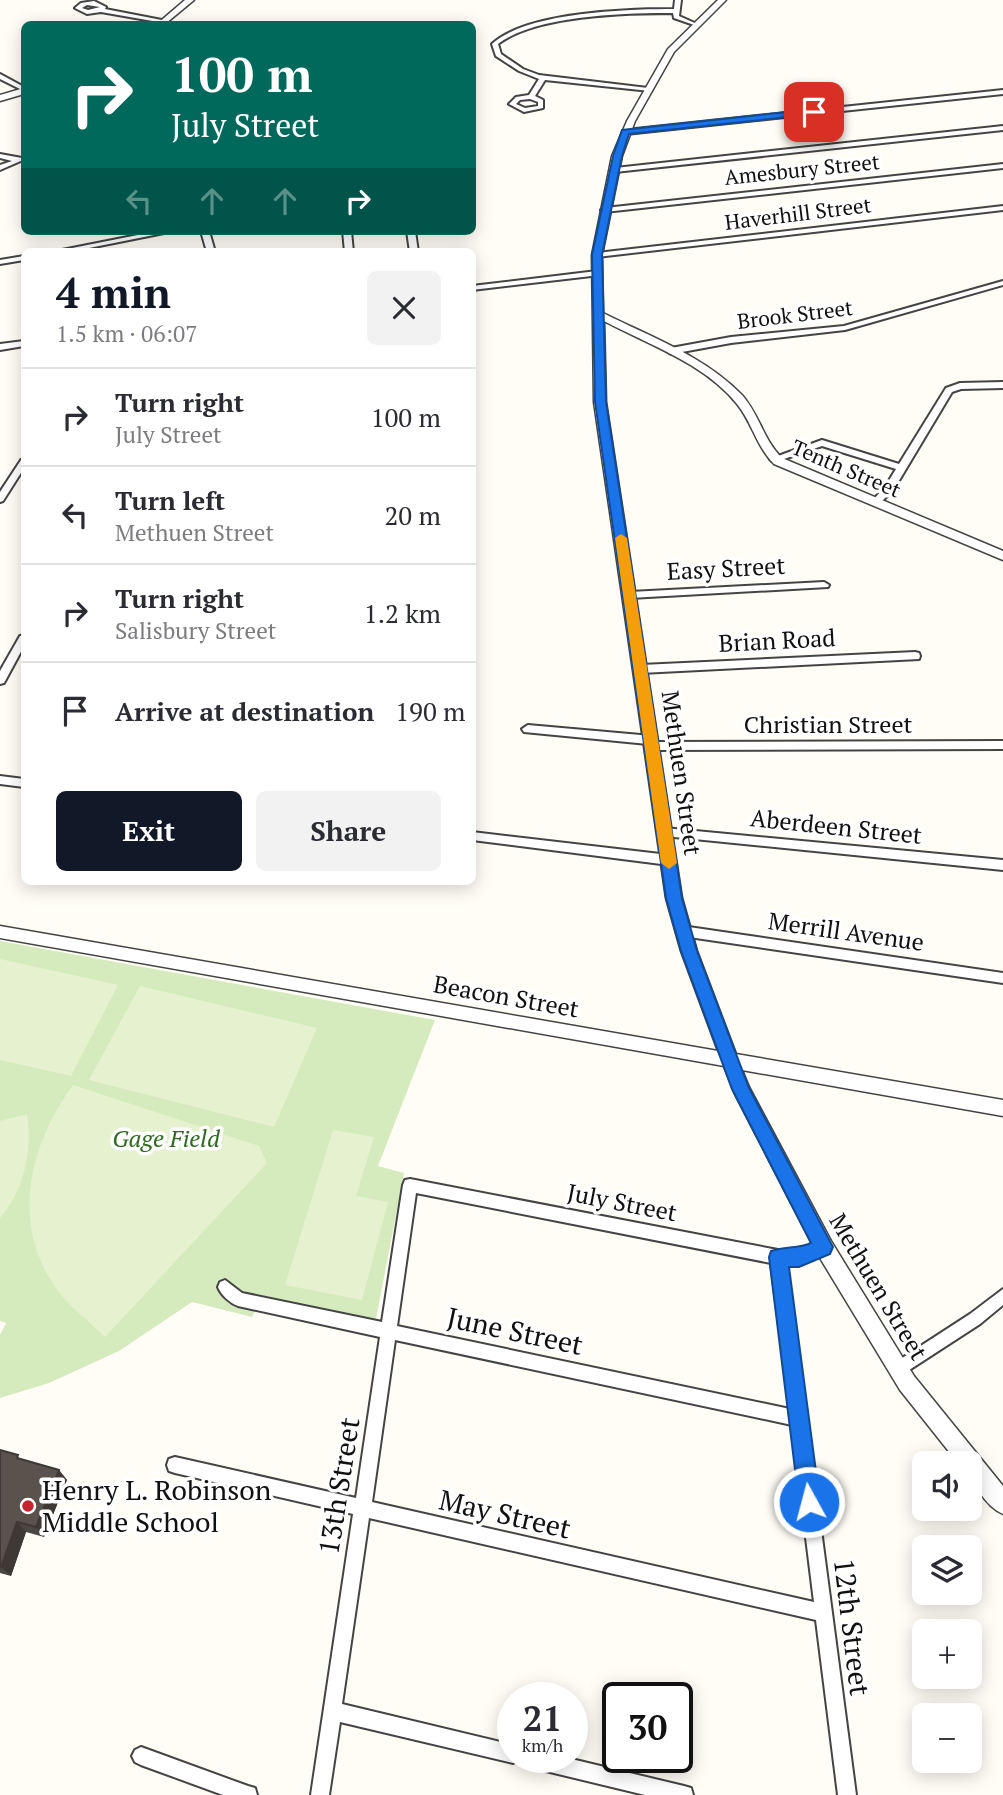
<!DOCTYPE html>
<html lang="en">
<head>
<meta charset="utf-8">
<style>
	body { margin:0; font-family:"PT Serif",serif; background:#f2f2f3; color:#2b2b33; height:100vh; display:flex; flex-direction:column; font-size:26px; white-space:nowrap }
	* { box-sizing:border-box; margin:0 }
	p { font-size:23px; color:#7c7c81 }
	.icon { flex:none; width:38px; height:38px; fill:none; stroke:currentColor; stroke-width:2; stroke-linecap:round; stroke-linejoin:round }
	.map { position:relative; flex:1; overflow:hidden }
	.side { position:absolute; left:21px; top:248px; width:455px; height:637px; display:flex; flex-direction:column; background:#fff; border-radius:10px; box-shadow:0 4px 18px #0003 }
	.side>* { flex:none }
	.guide { position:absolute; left:21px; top:21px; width:455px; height:214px; border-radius:10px; box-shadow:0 4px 18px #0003; background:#00695c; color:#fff; overflow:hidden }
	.tools { position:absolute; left:912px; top:1451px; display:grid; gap:14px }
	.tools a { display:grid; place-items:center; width:70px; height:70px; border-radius:10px; background:#fff; box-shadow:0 4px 18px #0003; font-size:35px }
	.speed { position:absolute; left:497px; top:1682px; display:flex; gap:14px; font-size:35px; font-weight:700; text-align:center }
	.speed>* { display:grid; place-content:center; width:91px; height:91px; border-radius:50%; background:#fff; box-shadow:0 4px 18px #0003; line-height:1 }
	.speed small { font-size:18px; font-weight:400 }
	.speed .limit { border:4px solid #111; border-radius:10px; background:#fff; color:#111 }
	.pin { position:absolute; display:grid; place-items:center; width:60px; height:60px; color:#fff; margin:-30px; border-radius:14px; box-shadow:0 4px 10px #0006 }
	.me { position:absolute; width:77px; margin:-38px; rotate:353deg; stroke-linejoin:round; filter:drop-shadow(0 0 5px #0008) }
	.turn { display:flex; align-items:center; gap:24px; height:147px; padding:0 35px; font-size:32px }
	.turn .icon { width:91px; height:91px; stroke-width:2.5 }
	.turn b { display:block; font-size:49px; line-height:60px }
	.lanes { display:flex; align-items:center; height:66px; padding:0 35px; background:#0003; justify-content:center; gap:35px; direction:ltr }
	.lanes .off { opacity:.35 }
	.round { display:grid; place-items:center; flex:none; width:74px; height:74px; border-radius:10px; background:#f2f2f3 }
	.headline { display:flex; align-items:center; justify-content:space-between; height:119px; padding:0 35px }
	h1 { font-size:42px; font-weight:800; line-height:52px; color:#111827 }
	.primary-button { display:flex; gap:14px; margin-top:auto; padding:14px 35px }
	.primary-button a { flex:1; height:80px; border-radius:10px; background:#111827; color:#fff; font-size:28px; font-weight:800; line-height:80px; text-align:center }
	.primary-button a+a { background:#f2f2f3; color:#2b2b33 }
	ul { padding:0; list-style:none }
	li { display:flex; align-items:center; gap:21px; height:98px; padding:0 35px; border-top:2px solid #e1e1e2 }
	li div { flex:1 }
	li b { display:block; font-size:26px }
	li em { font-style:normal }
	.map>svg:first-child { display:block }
</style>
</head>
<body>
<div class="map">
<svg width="1003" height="1795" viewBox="0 0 1003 1795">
	<rect width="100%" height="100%" fill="#fffdf5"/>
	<polygon fill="#d5ebbd" points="0,941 435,1020 378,1166 404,1173 376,1319 262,1296 252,1317 192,1302 119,1351 49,1383 0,1398 0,1335 6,1323 0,1321"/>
	<g fill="#e6f2cf">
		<polygon points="0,959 118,985 71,1076 0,1060"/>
		<polygon points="140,986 317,1028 274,1127 89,1080"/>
		<path d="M73,1085l186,61 8,17 -162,174c-15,-15 -34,-29 -47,-46 -48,-65 -30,-144 15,-206z"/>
		<path d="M27,1114c5,38 -2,74 -27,104v-97z"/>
		<polygon points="333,1130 374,1137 356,1196 388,1202 362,1300 285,1285"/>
	</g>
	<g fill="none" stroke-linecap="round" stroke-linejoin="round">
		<g stroke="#444" stroke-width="4">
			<g id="minor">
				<path d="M675,0h6l-2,16 18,8v2l-23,-8 -1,-5c-46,0 -138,2 -175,31l3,10 22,15 16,6 109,13 2,1v2l-105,-11 -10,16 8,4v8l-19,4 -15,-8 7,-7 13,-2 10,-16 -20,-8 -23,-15 -4,-12c34,-32 136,-35 182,-35zM530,99l8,3v4l-13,2 -9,-4 4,-4z"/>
				<path d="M94,1l12,6 -1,2 62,12 -3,2 -63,-11 -14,2 -12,-6 6,-5zM87,5l13,2 -12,3 -6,-2z"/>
				<polygon points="0,74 24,87 24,91 0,79"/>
				<polygon points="1003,90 1003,94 626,134 623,132 626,130"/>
				<polygon points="1003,126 1003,130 615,172 611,170 615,168"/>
				<polygon points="0,154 22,158 23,160 0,170 0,165 12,161 0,158"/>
				<polygon points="1003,164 1003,168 605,212 601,210 605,208"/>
				<polygon points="1003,206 1003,210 597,257 593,255 597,253"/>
				<polygon points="158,231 174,231 69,252 52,252"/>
				<polygon points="201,231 209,231 215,252 207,252"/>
				<polygon points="343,231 351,231 353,252 345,252"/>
				<polygon points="407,231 415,231 418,252 410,252"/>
				<polygon points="24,256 24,260 0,264 0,260"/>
				<polygon points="597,271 600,271 600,275 472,290 472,286"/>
				<polygon points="1003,281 1003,285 845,330 731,343 671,354 667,351 671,348 731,337 844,326"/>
				<polygon points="24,341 24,346 0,350 0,344"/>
				<polygon points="1003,382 1003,388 961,389 952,392 894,489 879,504 876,505 871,502 885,487 896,469 822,446 778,461 772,461 770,459 822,440 899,464 946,388 960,383"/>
				<polygon points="24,459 24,468 3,501 0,502 0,492 21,460"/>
				<polygon points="824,582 829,585 828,587 630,598 625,595 630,592"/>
				<polygon points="24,635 24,646 4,683 0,684 0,671 20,636"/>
				<polygon points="915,652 919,653 920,656 919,659 641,673 636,669 641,665"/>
				<polygon points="528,725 652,736 656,737 656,742 1003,741 1003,749 652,750 648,749 648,744 524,732 522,729"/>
				<polygon points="0,776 24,779 24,787 0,784"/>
				<polygon points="664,828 1003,860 1003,870 664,836 658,832"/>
				<polygon points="472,832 669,855 675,860 669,865 472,840"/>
				<polygon points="682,926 1003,973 1003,983 682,936 678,934 676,931 678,928"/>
				<path d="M410,1179l368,71 20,1 26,-11 5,2 2,5 -2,5 -30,13 -13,-1 70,531h-18l-22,-175 -447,-102 -27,186 171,41v12h50l121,29 7,2 2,7h-48l-120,-29 -7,-5 -5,2 -173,-41 -11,73h-18l42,-281 -178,-41 -6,-2 -2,-6 2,-6 6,-2 181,41 24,-161 -142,-31c-8,-3 -17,-11 -20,-19l2,-5 5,-2 17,13 140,29 21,-137 2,-5zM416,1193l355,70 19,146 -393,-83zM395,1340l397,85 22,177 -442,-100z"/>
				<polygon points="1003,1289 1003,1305 980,1324 903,1374 898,1377 893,1374 890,1369 893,1364 970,1314"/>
				<polygon points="141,1747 248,1786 255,1788 257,1795 223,1795 141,1765 135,1762 132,1756 135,1750"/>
			</g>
		</g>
		<g stroke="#444" stroke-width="3">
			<g id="tertiary">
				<polygon points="185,0 194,0 165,24 157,24"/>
				<path d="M718,0h8l-52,52 -39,69 -13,35 -20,99 1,58c48,24 101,43 139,82 17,19 22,46 40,63l221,93v9l-229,-96c-18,-18 -22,-42 -37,-60 -33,-41 -88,-59 -133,-83l2,81 76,496 15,53 39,103 267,46v16l-261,-46 7,17 82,154 83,135 89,110v28c-18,-8 -33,-33 -33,-51h-12l-58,-73 -83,-137 -82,-159 -11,-28 -724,-128v-12l718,125 -37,-100 -15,-53 -72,-496 -2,-147 20,-99 15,-35 41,-72z"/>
				<polygon points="24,88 24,94 0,101 0,95"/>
			</g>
		</g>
		<use href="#minor" fill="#fff" fill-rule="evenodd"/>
		<use href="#tertiary" fill="#fff" fill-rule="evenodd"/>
	</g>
	<polygon fill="#4d4742" points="0,1450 22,1459 59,1470 67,1480 44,1537 26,1532 11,1576 0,1573"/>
	<g fill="#3f3936">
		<polygon points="59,1470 67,1480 44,1537 36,1527"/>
		<polygon points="17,1522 26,1532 11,1576 1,1567"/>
	</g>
	<polygon fill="#5a524d" stroke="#3f3936" stroke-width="2" points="0,1450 18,1455 17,1458 59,1470 36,1527 17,1522 1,1567 0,1567"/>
	<path fill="#1a73e8" stroke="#114b97" stroke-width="2" d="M814,109l5,3 -2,2 -188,20 -7,22 -20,99 4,147 76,496 15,53 52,137 84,159 -3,7 -31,13h-10l31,235 -3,7 -8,4 -7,-4 -3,-7 -30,-245 2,-6c14,-5 27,-2 40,-8l-79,-154 -51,-138 -15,-53 -71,-496 -3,-147 21,-99 9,-26z"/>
	<polygon fill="#f59e0b" points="621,534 627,538 677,863 669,869 661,863 615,538"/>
	<circle fill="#c4262e" stroke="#fff" stroke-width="2.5" cx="28" cy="1506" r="7"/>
	<g text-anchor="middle" stroke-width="7" stroke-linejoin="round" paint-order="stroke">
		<g font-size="21" fill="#111" stroke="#fff">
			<text transform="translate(802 170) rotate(-6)" y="7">Amesbury Street</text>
			<text transform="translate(798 214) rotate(-7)" y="7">Haverhill Street</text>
			<text transform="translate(795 315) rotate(-7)" y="7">Brook Street</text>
			<text transform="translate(846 469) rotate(23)" y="7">Tenth Street</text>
		</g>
		<g font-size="24" fill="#111" stroke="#fff">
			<text transform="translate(726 569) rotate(-3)" y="8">Easy Street</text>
			<text transform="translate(777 641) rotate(-3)" y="8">Brian Road</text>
			<text x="828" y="733">Christian Street</text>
			<text transform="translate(681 773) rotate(82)" y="8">Methuen Street</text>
			<text transform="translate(836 827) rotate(6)" y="8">Aberdeen Street</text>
			<text transform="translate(846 932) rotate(8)" y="8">Merrill Avenue</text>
			<text transform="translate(506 997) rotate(10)" y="8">Beacon Street</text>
			<text transform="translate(622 1203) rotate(11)" y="8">July Street</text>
			<text transform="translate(878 1287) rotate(59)" y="8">Methuen Street</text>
		</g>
		<g font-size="24" font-style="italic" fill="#2f6b1f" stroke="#fff">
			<text x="166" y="1147">Gage Field</text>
		</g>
		<g font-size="28" fill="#111" stroke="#fff">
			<text transform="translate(515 1331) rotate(12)" y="10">June Street</text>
			<text transform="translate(339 1486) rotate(-81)" y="10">13th Street</text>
			<text transform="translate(505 1514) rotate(13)" y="10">May Street</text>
			<text transform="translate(852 1627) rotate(83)" y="10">12th Street</text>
		</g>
		<g font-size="28" fill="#111" stroke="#fff" text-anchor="start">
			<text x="42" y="1500">Henry L. Robinson<tspan x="42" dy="32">Middle School</tspan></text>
		</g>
	</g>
</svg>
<div class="tools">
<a><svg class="icon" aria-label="sound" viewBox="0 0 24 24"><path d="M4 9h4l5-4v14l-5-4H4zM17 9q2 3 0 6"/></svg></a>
<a><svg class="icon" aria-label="layers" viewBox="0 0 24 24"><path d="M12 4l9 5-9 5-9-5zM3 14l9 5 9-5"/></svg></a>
<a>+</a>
<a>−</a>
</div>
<div class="speed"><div>21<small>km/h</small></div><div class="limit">30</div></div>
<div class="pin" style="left:814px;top:112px;background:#d93025"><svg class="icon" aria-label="arrive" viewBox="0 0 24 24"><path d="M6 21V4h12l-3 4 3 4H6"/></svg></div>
<svg class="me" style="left:809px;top:1502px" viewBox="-20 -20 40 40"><circle r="17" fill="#1a73e8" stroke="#fff" stroke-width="3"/><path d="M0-11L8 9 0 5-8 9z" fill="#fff"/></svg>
<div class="guide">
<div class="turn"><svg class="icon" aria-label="right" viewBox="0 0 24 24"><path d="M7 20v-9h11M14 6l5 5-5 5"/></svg><div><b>100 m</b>July Street</div></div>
<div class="lanes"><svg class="icon off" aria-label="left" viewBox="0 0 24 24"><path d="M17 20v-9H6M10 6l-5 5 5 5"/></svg><svg class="icon off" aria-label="ahead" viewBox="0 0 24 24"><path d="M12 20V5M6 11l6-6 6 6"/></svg><svg class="icon off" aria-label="ahead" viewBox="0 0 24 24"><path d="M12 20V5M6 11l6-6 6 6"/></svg><svg class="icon" aria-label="right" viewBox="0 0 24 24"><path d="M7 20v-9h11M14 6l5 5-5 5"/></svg></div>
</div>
<section class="side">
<div class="headline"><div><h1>4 min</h1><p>1.5 km · 06:07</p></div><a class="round"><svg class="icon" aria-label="close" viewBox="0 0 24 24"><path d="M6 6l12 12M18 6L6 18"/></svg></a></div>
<ul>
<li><svg class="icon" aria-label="right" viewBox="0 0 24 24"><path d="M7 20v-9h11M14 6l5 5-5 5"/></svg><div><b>Turn right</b><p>July Street</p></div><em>100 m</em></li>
<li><svg class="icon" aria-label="left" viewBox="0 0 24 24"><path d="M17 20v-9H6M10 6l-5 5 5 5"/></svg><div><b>Turn left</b><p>Methuen Street</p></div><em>20 m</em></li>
<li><svg class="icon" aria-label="right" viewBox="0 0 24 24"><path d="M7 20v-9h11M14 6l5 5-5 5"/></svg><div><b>Turn right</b><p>Salisbury Street</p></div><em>1.2 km</em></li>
<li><svg class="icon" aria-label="arrive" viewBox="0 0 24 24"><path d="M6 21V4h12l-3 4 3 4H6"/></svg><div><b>Arrive at destination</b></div><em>190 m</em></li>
</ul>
<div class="primary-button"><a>Exit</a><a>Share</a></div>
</section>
</div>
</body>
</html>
